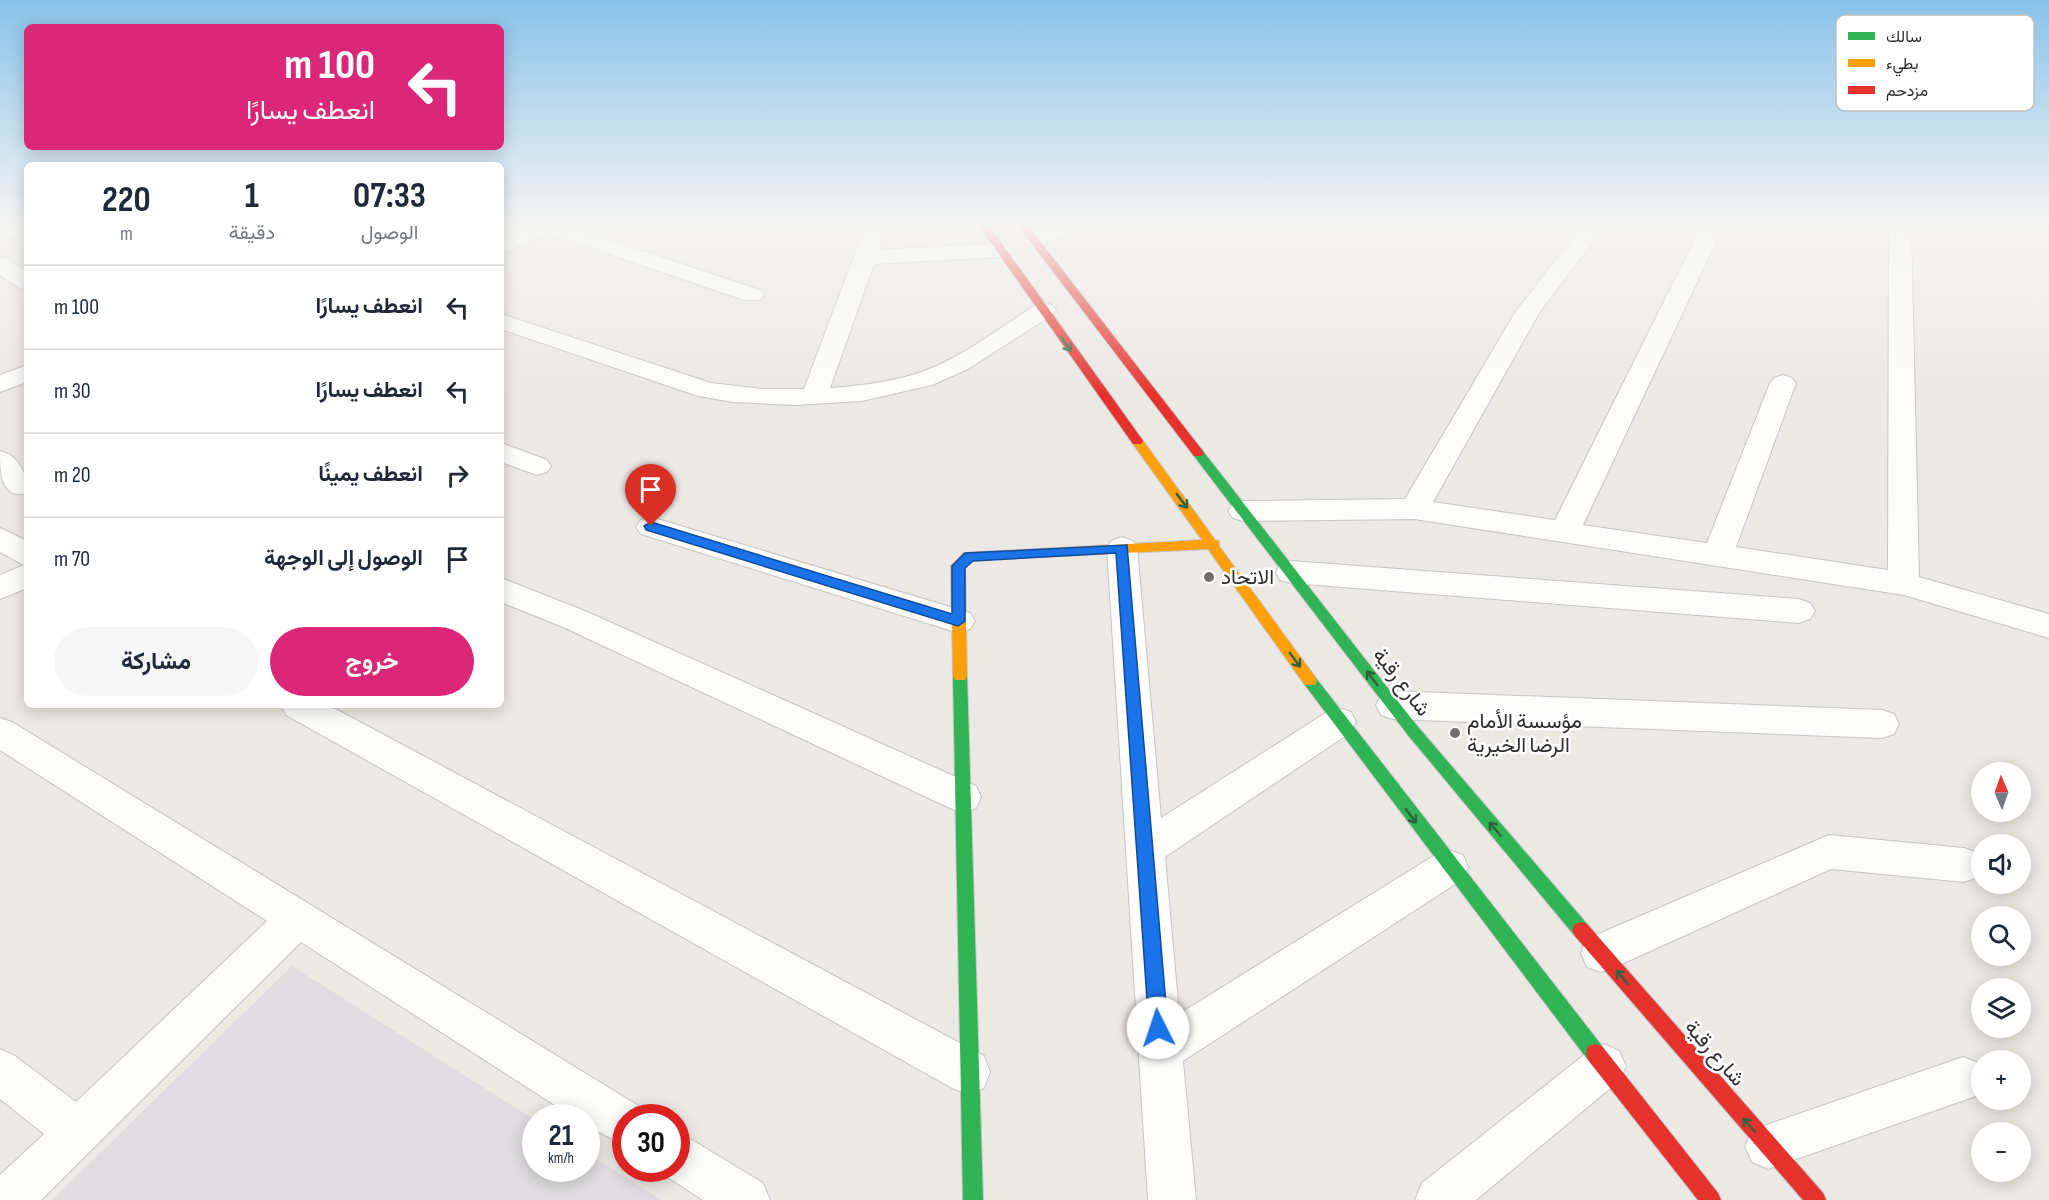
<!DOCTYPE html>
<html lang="ar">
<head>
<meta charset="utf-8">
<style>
	body { margin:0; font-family:"Sofia Sans Condensed",Vazirmatn,sans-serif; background:#f6f6f7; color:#1f2937; direction:rtl; height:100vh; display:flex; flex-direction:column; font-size:22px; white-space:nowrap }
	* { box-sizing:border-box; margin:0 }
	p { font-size:20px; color:#747a83 }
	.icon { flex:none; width:33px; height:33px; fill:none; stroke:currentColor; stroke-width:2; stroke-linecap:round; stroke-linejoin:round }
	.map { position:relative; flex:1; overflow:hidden; direction:ltr }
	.side { position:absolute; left:24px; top:162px; width:480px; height:546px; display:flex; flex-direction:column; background:#fff; border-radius:9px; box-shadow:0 3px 15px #0003; direction:rtl }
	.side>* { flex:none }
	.banner { position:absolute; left:24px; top:24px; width:480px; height:126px; border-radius:9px; box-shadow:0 3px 15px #0003; direction:rtl; background:#db2777; color:#fff; overflow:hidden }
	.needle { width:39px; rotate:358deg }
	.fabs { position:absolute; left:1971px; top:762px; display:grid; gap:12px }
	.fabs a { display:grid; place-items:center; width:60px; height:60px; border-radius:50%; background:#fff; box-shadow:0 3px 15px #0003; font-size:30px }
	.speed { position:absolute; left:522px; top:1104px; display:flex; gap:12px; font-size:30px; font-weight:700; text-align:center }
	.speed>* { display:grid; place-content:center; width:78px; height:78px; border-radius:50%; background:#fff; box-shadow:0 3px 15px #0003; line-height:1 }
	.speed small { font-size:15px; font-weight:400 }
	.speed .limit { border:9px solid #d22; background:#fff; color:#111 }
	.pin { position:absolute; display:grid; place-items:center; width:51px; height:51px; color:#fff; margin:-62px -26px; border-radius:50% 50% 50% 0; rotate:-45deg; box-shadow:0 0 6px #0007 }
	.pin .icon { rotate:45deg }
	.me { position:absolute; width:66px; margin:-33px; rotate:356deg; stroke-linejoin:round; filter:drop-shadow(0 0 4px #0008) }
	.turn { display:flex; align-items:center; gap:21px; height:126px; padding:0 30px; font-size:27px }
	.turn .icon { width:78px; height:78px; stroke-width:2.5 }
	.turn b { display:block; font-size:42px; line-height:51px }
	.eta { display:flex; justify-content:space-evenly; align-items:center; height:102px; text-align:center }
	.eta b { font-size:36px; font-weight:700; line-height:42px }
	.cta { display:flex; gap:12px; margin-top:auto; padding:12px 30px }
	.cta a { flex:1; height:69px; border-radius:36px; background:#db2777; color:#fff; font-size:24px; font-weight:700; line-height:69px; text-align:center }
	.cta a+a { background:#f6f6f7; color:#1f2937 }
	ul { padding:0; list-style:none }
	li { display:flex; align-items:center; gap:18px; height:84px; padding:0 30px; border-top:2px solid #e0e1e3 }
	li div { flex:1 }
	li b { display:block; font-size:22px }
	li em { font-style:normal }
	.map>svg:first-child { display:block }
</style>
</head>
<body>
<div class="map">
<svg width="2049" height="1200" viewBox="0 0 2049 1200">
	<rect width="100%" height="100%" fill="#ece8e4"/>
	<polygon fill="#dfdddf" points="292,966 535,1120 536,1168 586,1168 587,1153 661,1200 52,1200"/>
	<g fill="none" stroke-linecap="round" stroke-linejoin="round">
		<g stroke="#c5c4c4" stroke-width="2">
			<g id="street">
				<polygon points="0,227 27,227 25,232 0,240"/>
				<polygon points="526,227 570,227 760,290 764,295 760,300 744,300 547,233 501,254 501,239"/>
				<path d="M865,227h22l-8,23 122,-7 8,2 3,5 -3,5 -8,2 -127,7 -44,124c27,-2 55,-5 82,-13 45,-13 84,-45 124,-70l8,-2 8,2 4,5 -4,5 -84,54 -36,16 -70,16 -67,4 -62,-3 -35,-6 -197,-67v-15l210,69 52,6h41z"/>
				<polygon points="1050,227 1080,227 1077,232 1043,245 1027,245 1024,240 1027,235"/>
				<polygon points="1582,227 1604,227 1539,313 1433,502 1555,520 1701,227 1723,227 1583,525 1707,543 1770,383 1774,378 1783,375 1792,378 1796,383 1736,547 1888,570 1889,227 1911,227 1919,577 2049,614 2049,638 1904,595 1414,519 1243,521 1233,518 1228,511 1233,504 1243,501 1405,499 1516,311"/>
				<polygon points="0,257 8,259 27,272 27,290 19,288 0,275"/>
				<polygon points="27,365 27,382 0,392 0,375"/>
				<polygon points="501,443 547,460 551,466 547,472 537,475 501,462"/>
				<path d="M0,451c20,5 27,23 27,42 -27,7 -27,-23 -27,-42z"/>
				<polygon points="651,517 970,613 975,621 970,629 959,633 641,534 636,527 641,520"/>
				<polygon points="0,528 27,541 27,588 0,599 0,575 24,565 0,552"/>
				<polygon points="1122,537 1133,541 1137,548 1161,818 1327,712 1339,708 1351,712 1356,722 1351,732 1165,857 1179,1014 1435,855 1449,850 1463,855 1468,867 1463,879 1183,1061 1196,1200 1148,1200 1107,548 1111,541"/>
				<polygon points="1291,561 1799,599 1810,603 1815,611 1810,619 1799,623 1291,583 1280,580 1276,572 1280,564"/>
				<polygon points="501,578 585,611 976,786 981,797 976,808 963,813 950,808 563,627 501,602"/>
				<polygon points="1393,691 1882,710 1894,714 1899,724 1894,734 1882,738 1393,719 1381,715 1376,705 1381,695"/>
				<polygon points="281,705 328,705 984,1056 990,1072 984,1088 968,1094 952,1088 286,715"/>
				<polygon points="0,718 12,722 642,1108 646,1118 626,1118 626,1146 586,1125 586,1118 575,1118 301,942 41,1200 0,1200 0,1175 44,1134 0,1099 0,1049 15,1056 76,1102 267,921 0,750"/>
				<polygon points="1829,835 1964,848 1978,853 1982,861 1978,877 1964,882 1831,869 1615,967 1601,972 1587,967 1581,953 1587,939"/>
				<polygon points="1604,1044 1619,1051 1626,1066 1619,1081 1476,1200 1415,1200 1422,1183 1589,1051"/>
				<polygon points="1963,1057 1979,1063 1982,1071 1979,1095 1768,1169 1752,1162 1745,1146 1752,1130"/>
				<polygon points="676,1133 692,1140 763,1183 770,1200 703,1200 660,1172 658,1168 676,1168"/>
			</g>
		</g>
		<g stroke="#c5c4c4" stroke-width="2">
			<g id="fast">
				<polygon points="1198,449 1202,450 1418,727 1587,924 1590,930 1587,936 1581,938 1575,936 1408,735 1194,456 1192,453 1194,450"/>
				<polygon points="960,670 965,672 967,676 983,1200 963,1200 953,676 955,672"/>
				<polygon points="1310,675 1315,677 1602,1046 1604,1053 1602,1060 1595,1062 1588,1060 1305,685 1303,681 1305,677"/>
			</g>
		</g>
		<g stroke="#c5c4c4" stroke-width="2">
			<polygon id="slow" points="1137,437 1141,438 1215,540 1219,541 1219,546 1315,677 1317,681 1315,685 1305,685 1208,549 972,560 965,568 967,676 965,680 955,680 953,676 951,566 964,553 1202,540 1131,441"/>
		</g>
		<g stroke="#c5c4c4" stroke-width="2">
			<g id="jam">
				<polygon points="980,227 990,227 1141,438 1143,441 1141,444 1133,444"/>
				<polygon points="1019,227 1029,227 1202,450 1204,453 1202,456 1194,456"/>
				<polygon points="1581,922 1587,924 1823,1193 1826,1200 1803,1200 1575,936 1572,930 1575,924"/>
				<polygon points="1595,1044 1602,1046 1718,1193 1721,1200 1698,1200 1588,1060 1586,1053 1588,1046"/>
			</g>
		</g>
		<use href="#street" fill="#fcfcfb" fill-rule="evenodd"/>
		<use href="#fast" fill="#30b455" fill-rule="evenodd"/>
		<use href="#slow" fill="#ff9f0a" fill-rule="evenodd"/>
		<use href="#jam" fill="#e5322d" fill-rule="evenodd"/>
	</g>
	<defs><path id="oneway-shaft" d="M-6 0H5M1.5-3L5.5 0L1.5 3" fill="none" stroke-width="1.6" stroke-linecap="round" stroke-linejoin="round" transform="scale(1.5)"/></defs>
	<g stroke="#2e633d">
		<use href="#oneway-shaft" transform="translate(1066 344) rotate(56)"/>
		<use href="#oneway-shaft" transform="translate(1182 501) rotate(53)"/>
		<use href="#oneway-shaft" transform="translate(1295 660) rotate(54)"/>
		<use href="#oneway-shaft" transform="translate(1372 678) rotate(-127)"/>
		<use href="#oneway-shaft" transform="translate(1411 816) rotate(53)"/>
		<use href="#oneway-shaft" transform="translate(1495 829) rotate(-130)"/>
		<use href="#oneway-shaft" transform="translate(1622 977) rotate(-131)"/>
		<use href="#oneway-shaft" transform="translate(1749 1125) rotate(-131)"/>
	</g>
	<linearGradient id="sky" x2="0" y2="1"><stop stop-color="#88c2ea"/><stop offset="0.57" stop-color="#f6f5f3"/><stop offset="1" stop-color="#f6f5f3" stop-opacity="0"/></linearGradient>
	<rect width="2049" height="395" fill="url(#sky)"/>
	<polygon fill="#1a73e8" stroke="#114b97" stroke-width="1.5" points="651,522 952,614 952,566 965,553 1127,545 1168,1028 1165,1035 1158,1038 1152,1035 1149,1028 1116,553 973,561 965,568 965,621 958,626 646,530 644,526"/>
	<g fill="#706e6d" stroke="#fff" stroke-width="2">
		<circle cx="1209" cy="577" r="6"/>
		<circle cx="1455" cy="733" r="6"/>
	</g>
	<g text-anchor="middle" stroke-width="5" stroke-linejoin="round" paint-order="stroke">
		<g font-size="21" fill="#2d2d2d" stroke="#fff" text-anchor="start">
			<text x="1221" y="584">الاتحاد</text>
			<text x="1467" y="728">مؤسسة الأمام<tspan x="1467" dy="24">الرضا الخيرية</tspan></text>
		</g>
		<g font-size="21" fill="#2d2d2d" stroke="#fff">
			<text transform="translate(1402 682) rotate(52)" y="7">شارع رقية</text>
			<text transform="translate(1715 1053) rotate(49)" y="7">شارع رقية</text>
		</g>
	</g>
	<rect x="1836" y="15" width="198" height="96" rx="9" fill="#fff" stroke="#c0c0c0" stroke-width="1.5"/>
	<rect x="1848" y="32" width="27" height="8" fill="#30b455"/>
	<rect x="1848" y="59" width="27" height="8" fill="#ff9f0a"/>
	<rect x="1848" y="86" width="27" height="8" fill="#e5322d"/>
	<g font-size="16" fill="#2d2d2d">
		<text x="1886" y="42">سالك</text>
		<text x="1886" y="69">بطيء</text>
		<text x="1886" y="96">مزدحم</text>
	</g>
</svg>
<div class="fabs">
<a><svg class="needle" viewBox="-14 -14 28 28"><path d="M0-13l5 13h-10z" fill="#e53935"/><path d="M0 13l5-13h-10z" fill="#747a83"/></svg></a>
<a><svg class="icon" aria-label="sound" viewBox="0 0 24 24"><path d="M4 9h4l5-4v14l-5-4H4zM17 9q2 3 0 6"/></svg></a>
<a><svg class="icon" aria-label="search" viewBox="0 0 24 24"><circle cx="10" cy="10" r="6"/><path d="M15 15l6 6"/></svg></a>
<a><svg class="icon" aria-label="layers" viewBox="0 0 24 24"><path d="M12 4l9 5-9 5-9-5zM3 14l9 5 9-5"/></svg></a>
<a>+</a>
<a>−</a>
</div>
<div class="speed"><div>21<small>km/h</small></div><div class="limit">30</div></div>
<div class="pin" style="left:651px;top:526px;background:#d93025"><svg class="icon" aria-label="arrive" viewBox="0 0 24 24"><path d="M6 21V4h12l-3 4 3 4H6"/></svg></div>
<svg class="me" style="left:1158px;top:1028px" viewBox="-20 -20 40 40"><circle r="19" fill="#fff"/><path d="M0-13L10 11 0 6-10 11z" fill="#1a73e8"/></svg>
<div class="banner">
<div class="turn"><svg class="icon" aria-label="left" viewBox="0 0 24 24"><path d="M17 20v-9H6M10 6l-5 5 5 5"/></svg><div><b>100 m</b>انعطف يسارًا</div></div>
</div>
<section class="side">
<div class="eta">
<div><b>07:33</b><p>الوصول</p></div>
<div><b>1</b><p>دقيقة</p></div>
<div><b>220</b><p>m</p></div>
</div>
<ul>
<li><svg class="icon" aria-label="left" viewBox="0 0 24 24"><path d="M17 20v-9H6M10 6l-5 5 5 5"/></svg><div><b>انعطف يسارًا</b></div><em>100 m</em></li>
<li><svg class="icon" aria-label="left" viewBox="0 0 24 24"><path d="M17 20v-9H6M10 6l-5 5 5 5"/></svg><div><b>انعطف يسارًا</b></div><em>30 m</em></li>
<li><svg class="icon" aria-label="right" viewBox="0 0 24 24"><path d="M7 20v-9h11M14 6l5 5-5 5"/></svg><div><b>انعطف يمينًا</b></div><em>20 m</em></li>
<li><svg class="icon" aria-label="arrive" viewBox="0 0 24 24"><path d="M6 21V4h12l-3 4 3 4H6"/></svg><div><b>الوصول إلى الوجهة</b></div><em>70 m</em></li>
</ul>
<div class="cta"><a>خروج</a><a>مشاركة</a></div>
</section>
</div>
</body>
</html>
